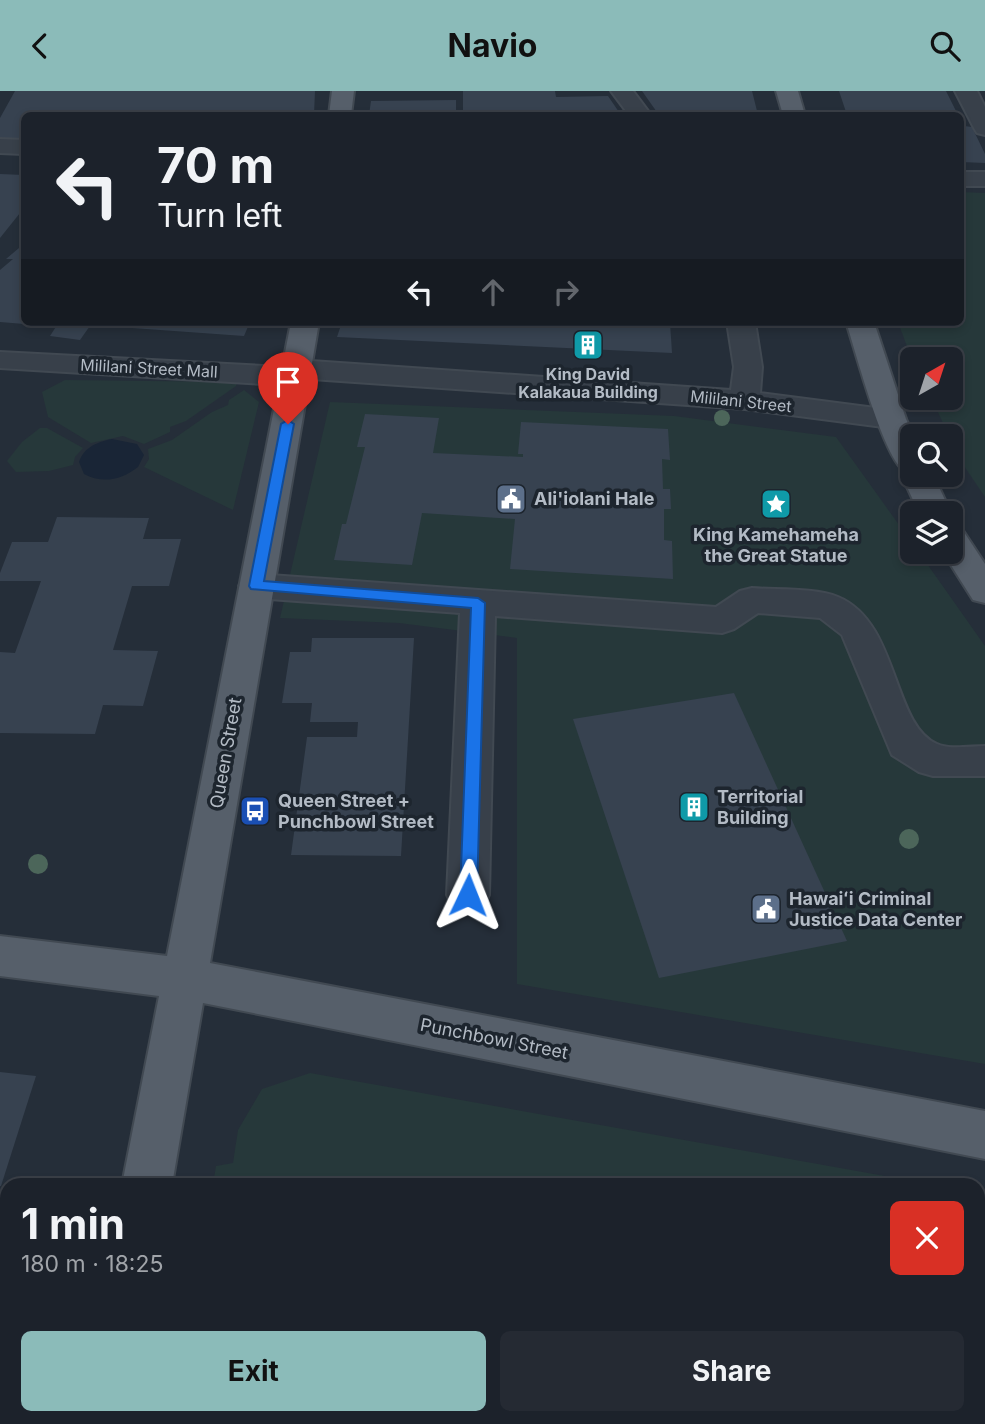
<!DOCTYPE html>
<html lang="en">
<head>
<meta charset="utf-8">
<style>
	body { margin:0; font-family:Inter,sans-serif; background:#252a33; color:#f1f3f6; height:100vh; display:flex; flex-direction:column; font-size:26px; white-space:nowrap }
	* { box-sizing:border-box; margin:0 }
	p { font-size:23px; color:#a0a4a9 }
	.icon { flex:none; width:38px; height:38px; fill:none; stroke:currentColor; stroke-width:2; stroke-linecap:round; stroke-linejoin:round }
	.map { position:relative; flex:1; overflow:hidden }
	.drawer { position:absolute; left:0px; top:1087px; width:985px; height:247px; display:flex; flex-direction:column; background:#1c222b; border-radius:21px 21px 0 0; box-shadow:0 4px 10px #0003,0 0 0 2px #3a3f47 }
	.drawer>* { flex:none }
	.banner { position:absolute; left:21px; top:21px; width:943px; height:214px; border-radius:10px; box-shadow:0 4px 10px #0003,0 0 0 2px #3a3f47; background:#1c222b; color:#f1f3f6; overflow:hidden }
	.needle { width:46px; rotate:39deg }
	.controls { position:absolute; left:900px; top:256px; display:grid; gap:14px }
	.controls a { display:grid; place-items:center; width:63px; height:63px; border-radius:10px; background:#1c222b; box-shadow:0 4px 10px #0003,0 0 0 2px #3a3f47; font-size:35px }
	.pin { position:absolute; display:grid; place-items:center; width:60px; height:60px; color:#fff; margin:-72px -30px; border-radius:50% 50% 50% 0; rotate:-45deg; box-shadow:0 0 7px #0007 }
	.pin .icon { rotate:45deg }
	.me { position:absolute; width:77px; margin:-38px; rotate:2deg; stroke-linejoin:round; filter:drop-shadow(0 0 5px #0008) }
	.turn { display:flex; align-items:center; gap:24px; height:147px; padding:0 21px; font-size:32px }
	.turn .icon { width:91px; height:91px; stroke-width:2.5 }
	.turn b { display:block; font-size:49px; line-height:60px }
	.lanes { display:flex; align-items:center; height:66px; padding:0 21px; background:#0003; justify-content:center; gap:35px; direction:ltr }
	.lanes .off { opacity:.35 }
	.round { display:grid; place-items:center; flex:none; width:74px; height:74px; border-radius:10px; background:#252a33 }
	.overview { display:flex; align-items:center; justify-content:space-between; height:119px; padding:0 21px }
	h1 { font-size:42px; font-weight:700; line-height:52px }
	.primary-button { display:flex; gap:14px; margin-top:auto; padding:14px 21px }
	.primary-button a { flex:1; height:80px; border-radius:10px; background:#8bbbb9; color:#111; font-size:28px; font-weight:700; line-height:80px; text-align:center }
	.primary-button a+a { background:#252a33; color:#f1f3f6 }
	header { display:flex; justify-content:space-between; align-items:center; height:91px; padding:0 21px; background:#8bbbb9; color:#111; font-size:32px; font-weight:700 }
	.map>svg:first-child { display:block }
</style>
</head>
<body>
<header><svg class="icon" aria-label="back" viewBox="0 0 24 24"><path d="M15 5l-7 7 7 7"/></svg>Navio<svg class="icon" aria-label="search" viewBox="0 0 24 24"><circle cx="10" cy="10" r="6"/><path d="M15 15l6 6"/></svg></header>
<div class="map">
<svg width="985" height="1333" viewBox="0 0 985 1333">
	<rect width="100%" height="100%" fill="#252e39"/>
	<g fill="#26383a">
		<polygon points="961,101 985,102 985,406 960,369 931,306 950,306 950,268 912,269 898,231 961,231"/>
		<polygon points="65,289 237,291 236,295 186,330 170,336 170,341 144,353 123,345 91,352 48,326 42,301"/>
		<polygon points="244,299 259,311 233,419 144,376 149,368 148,358 172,349 212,321 228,314 229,309"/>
		<polygon points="330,311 674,325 836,346 912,452 912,460 918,460 985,555 985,973 517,893 517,547 399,532 280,527"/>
		<polygon points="40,337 47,337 83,357 75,366 73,374 49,380 16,381 7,370 22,351"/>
		<polygon points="310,982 935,1094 213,1094 216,1075 233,1072 238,1039 262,998"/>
		<polygon points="978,1102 985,1103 985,1333 176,1333 177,1326 978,1326"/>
	</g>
	<path fill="#192536" d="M112,348l25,5 7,11 -6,12c-16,13 -36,17 -54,7l-5,-12c5,-15 18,-20 33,-23z"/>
	<g fill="#374250">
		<polygon points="15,0 315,0 314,24 24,24 24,50 0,50 0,27"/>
		<polygon points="463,0 555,0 556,6 608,5 621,24 463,24"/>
		<polygon points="642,0 752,0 758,24 659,24"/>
		<polygon points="839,0 946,0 958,24 847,24"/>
		<polygon points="456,9 456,24 369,24 371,10"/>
		<polygon points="961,30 964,35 972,36 985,63 985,72 961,71"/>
		<polygon points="0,83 24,84 24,117 0,147"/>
		<polygon points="19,157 24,158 24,233 0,231 0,179 13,168 6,168"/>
		<polygon points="59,231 88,231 92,232 80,249 50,245"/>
		<polygon points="136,231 250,231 244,245 132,237"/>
		<polygon points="342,231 670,231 672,262 337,246"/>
		<polygon points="365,323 439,327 433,362 523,366 523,363 518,363 521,331 668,338 670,369 662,368 663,398 670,398 671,418 664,418 664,449 672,450 673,488 510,478 515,428 422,422 412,474 334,469 342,433 346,433 365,356 357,356"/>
		<polygon points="57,426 149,427 143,448 181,448 169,495 132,495 113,559 158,560 143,615 103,614 95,643 0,642 0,561 15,562 41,490 0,490 0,482 12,451 48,451"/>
		<polygon points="312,547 414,547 401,765 291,764 307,646 357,646 358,631 310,631 312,612 282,612 290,561 311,561"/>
		<polygon points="734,602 847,850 659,887 573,628"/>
		<polygon points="0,981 36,985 1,1095 0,1095"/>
	</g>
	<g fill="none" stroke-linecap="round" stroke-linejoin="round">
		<g stroke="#414952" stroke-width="4">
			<g id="minor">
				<polygon points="611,0 633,0 651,24 629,24"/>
				<polygon points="955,0 977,0 985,16 985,44 977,42 974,37"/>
				<polygon points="0,48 24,49 24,63 0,62"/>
				<rect x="961" y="81" width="24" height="14"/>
				<polygon points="727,231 755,231 762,276 760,302 891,319 901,322 906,328 901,334 891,337 745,318 297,287 264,293 0,277 0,261 264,275 297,269 731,299 734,276"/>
				<path d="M256,483l460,33 24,-16 12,-3c25,2 64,0 86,9 61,25 54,128 99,147 12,6 34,2 48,2v30h-52l-14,-4 -27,-17 -50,-120 -22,-17 -62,-5 -24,16 -12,4 -227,-17 -6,279 -6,13 -15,5 -15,-5 -6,-13 13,-282 -204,-15 -12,-4 -5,-8 5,-8z"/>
				<rect x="0" y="1106" width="7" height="50"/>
			</g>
		</g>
		<g stroke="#414952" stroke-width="4">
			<g id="major">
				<polygon points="332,0 354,0 351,24 329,24"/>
				<polygon points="776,0 798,0 805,24 783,24"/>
				<polygon points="291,231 319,231 210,872 985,1020 985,1068 203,912 172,1094 122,1094 159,905 0,885 0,845 167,865"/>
				<path d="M846,231h28l32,97 8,17h-2v38h21l18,39 -1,1 -31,-1 -18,-39 3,-3c-22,-17 -48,-119 -58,-149z"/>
				<polygon points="950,435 962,438 985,473 985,512 973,509 942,460 950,460"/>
				<polygon points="76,1326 132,1326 131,1333 75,1333"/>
			</g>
		</g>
		<use href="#minor" fill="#38404a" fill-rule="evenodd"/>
		<use href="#major" fill="#565f6a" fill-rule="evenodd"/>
	</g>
	<g fill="#4c665a">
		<circle cx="722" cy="327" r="8"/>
		<circle cx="909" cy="748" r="10"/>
		<circle cx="38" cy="773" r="10"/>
	</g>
	<polygon fill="#1a73e8" stroke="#114b97" stroke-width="2" points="288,329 294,333 264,490 478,507 485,512 477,804 474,809 468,812 462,809 460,804 471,517 251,498 249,495 281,333"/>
	<defs>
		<g id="building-square" transform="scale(1.575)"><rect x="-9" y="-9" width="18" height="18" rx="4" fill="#0f9aa8" stroke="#1d252e"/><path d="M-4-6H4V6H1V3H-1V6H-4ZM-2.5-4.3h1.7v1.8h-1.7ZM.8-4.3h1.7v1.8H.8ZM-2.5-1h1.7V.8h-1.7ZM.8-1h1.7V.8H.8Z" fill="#fff"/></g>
		<g id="civic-square" transform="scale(1.575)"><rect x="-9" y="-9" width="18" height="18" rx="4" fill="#5c6f8a" stroke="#1d252e"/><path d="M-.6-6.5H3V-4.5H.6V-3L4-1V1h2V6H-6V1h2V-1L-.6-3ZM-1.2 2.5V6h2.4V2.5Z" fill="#fff"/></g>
		<g id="sight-square" transform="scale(1.575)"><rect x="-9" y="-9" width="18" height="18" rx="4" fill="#0f9aa8" stroke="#1d252e"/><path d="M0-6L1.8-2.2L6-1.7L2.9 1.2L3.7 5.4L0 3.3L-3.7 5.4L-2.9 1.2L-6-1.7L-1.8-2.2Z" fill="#fff"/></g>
		<g id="bus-square" transform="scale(1.575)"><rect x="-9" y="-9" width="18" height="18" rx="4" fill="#1a4fb4" stroke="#1d252e"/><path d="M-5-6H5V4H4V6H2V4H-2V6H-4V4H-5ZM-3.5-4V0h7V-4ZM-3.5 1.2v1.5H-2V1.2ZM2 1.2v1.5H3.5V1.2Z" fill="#fff"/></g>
	</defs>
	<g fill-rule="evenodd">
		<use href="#building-square" x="588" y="254"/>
		<use href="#civic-square" x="511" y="408"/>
		<use href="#sight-square" x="776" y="413"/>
		<use href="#building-square" x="694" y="716"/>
		<use href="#bus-square" x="255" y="720"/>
		<use href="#civic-square" x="766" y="818"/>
	</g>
	<g text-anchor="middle" stroke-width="7" stroke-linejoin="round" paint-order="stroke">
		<g font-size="16" fill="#b3bbc5" stroke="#1d252e">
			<text transform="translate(149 277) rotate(3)" y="6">Mililani Street Mall</text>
			<text transform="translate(741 310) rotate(6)" y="6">Mililani Street</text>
		</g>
		<g font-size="16" font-weight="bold" fill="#b3bbc5" stroke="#1d252e">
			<text x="588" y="289">King David<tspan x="588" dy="18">Kalakaua Building</tspan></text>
		</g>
		<g font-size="18" font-weight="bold" fill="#b3bbc5" stroke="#1d252e" text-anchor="start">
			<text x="534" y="414">Ali'iolani Hale</text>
			<text x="776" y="450" text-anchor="middle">King Kamehameha<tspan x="776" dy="21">the Great Statue</tspan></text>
			<text x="717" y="712">Territorial<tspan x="717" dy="21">Building</tspan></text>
			<text x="278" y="716">Queen Street +<tspan x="278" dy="21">Punchbowl Street</tspan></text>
			<text x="789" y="814">Hawaiʻi Criminal<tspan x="789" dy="21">Justice Data Center</tspan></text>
		</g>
		<g font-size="18" fill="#b3bbc5" stroke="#1d252e">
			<text transform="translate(226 662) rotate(-80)" y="6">Queen Street</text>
			<text transform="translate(494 948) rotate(11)" y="6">Punchbowl Street</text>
		</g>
	</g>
</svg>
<div class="controls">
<a><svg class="needle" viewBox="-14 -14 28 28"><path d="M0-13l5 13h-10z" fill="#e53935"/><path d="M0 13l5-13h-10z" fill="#a0a4a9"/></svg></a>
<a><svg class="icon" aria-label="search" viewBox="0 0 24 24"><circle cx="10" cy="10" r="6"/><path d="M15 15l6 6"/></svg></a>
<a><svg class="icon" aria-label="layers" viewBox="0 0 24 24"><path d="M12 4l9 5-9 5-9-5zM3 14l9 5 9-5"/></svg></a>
</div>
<div class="pin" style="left:288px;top:333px;background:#d93025"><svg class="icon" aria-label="arrive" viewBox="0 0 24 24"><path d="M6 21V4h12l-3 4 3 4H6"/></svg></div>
<svg class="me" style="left:468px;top:804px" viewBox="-20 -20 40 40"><path d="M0-17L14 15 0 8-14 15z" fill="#1a73e8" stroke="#fff" stroke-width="4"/></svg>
<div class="banner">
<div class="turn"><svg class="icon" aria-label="left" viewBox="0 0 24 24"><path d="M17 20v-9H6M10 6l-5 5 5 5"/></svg><div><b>70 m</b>Turn left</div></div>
<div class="lanes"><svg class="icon" aria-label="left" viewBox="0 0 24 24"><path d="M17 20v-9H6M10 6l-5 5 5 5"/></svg><svg class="icon off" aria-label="ahead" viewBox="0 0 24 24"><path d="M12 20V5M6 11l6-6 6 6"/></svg><svg class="icon off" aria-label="right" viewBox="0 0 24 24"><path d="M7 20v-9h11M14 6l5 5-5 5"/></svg></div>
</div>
<section class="drawer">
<div class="overview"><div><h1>1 min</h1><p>180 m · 18:25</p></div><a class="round" style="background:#d93025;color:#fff"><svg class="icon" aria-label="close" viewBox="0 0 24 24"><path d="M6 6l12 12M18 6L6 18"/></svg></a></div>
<div class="primary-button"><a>Exit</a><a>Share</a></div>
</section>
</div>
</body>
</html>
